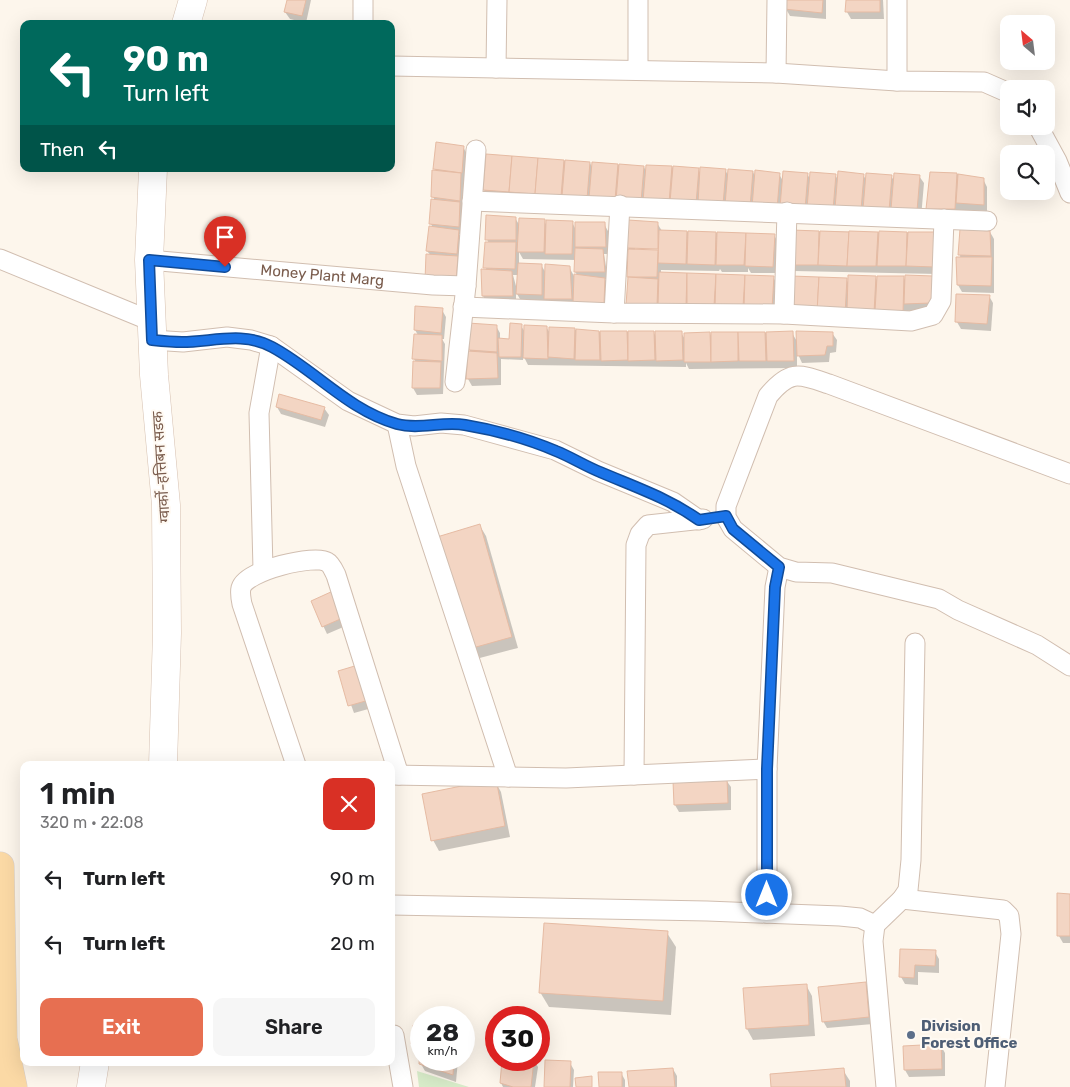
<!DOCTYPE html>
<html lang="en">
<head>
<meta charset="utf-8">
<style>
	body { margin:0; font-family:Rubik,"Noto Sans Devanagari",sans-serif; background:#f6f6f6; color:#202124; height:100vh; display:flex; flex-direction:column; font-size:19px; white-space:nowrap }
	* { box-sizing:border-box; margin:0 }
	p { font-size:16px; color:#757577 }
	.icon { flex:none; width:28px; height:28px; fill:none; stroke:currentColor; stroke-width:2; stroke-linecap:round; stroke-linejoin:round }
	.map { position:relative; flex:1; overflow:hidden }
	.details { position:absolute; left:20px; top:761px; width:375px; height:305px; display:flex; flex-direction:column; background:#fff; border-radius:10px; box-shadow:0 5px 20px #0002 }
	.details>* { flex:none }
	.hud { position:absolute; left:20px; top:20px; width:375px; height:152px; border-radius:10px; box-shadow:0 5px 20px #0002; background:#00695c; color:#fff; overflow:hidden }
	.needle { width:32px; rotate:332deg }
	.fabs { position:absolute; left:1000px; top:15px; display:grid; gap:10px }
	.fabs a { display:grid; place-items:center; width:55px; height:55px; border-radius:10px; background:#fff; box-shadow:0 5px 20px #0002; font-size:25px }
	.speed { position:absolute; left:410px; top:1006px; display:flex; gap:10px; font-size:25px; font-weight:700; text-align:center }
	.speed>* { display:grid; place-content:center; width:65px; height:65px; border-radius:50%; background:#fff; box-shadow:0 5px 20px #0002; line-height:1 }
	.speed small { font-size:12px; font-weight:400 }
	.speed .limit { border:8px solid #d22; background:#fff; color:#111 }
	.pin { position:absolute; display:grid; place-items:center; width:42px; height:42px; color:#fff; margin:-51px -21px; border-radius:50% 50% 50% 0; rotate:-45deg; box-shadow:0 0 5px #0007 }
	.pin .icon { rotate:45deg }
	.me { position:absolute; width:55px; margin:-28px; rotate:0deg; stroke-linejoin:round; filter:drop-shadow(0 0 4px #0008) }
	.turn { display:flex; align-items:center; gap:18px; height:105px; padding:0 20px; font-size:22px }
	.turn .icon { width:65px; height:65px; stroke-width:2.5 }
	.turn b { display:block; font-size:35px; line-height:42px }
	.then { display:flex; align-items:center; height:48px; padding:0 20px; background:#0003; gap:10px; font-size:19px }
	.round { display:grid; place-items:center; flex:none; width:52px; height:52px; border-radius:10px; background:#f6f6f6 }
	.headline { display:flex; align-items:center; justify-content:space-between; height:85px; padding:0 20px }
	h1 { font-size:30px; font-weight:600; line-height:38px }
	.action { display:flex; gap:10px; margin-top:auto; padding:10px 20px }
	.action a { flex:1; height:58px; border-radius:10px; background:#e76f51; color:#fff; font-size:20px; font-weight:600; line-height:58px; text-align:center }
	.action a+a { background:#f6f6f6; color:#202124 }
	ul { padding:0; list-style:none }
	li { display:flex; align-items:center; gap:15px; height:65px; padding:0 20px }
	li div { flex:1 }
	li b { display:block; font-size:19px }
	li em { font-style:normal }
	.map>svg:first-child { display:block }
</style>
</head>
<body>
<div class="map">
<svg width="1070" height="1087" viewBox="0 0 1070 1087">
	<rect width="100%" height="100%" fill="#fdf6ec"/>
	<polygon fill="#d8ecc9" points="417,1071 469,1087 419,1087"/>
	<g fill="#0003" fill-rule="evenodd">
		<polygon points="288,0 311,0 306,23 290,19 285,12"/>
		<polygon points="786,0 826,0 826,19 790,16 786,9"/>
		<polygon points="847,0 883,0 884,19 851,19 847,12"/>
		<polygon points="463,147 467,154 462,234 459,234 462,238 460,289 427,251 433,228 431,224 437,172 435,169"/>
		<polygon points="487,155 590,163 593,169 593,163 644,167 647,173 648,166 698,169 701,174 725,170 728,175 753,172 755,176 779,174 783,181 807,174 811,180 835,175 839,181 863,175 867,181 891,176 895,182 919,176 924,183 921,218 488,197 484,190"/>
		<polygon points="957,174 983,179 987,187 987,211 959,210 958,216 931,216 927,208"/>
		<path d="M515,218l5,8 24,-5 3,5 25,-4 4,8 28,-6 4,7 1,23h-5l4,25h-3l4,7 -1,25 -87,-10 -5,-9v11h-29l-4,-7 6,-52 -2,-5zM519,252l4,7 53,1 -1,12 3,4h-4l-5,-9 -23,6 -5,-8 -22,-1zM513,275h6l-1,11h-2z"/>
		<path d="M629,221l28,2 5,8 112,4 4,7 -1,31h-26l-3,-5v4h-26l-2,-3 -1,2 -58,-1v3l112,4 4,7 -1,31 -148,-10zM635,248h25v4l-25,-2z"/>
		<polygon points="962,230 990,232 994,239 994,293 962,292 958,285"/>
		<polygon points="792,231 936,233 938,274 794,271"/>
		<polygon points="875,277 878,282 904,278 906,282 932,277 935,310 907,311 906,320 795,318 846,279 849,284"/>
		<polygon points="958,295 989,296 993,303 991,331 961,329 957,322"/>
		<polygon points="442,310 446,317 444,339 442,339 445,344 443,394 417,395 413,388 416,362 414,359 418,335 415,330"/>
		<polygon points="496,326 500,333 500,340 510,340 521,326 525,332 546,327 550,333 550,328 600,332 653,332 656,336 681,333 685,339 710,334 713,339 713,333 792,333 798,343 832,333 837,340 836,352 830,353 829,362 802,363 797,352 797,368 689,369 686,363 686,367 528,365 523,355 523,360 501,359 501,385 472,386 468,379 470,350"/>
		<polygon points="277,407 324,408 329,415 325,427 281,414"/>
		<polygon points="480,526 486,536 518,648 476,659 470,648"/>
		<polygon points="333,592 348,625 327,634 312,602"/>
		<polygon points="339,672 372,708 354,713"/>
		<polygon points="726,780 731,787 731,810 679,812 675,805"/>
		<polygon points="495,781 501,792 510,837 439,851 433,840"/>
		<polygon points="1070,895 1070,943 1063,943 1059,936"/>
		<polygon points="667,933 676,947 671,1015 549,1007 540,992"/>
		<polygon points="901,951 935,952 939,959 939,973 918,972 918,985 905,984 901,977"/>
		<polygon points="866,984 870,991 873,1024 827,1028 823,1021"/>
		<polygon points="806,985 812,996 815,1036 753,1040 747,1029 744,989"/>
		<polygon points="414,1027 421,1027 421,1060 458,1060 456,1082 425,1071 421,1064 421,1053 416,1051 412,1044"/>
		<polygon points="941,1046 945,1053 945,1076 909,1077 905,1070 904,1047"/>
		<polygon points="503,1060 534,1060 538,1067 535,1087 503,1087 501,1083"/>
		<polygon points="570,1063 574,1070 573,1087 545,1087"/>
		<polygon points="673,1069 677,1076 677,1087 630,1087"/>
		<polygon points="843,1070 850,1081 850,1087 772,1087"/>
		<polygon points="621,1073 625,1080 625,1087 600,1087"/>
	</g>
	<g fill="#f3d5c3" stroke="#e6bba3">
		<polygon points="287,0 306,0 302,16 284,12"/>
		<polygon points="785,0 823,0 822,13 784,9"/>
		<polygon points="846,0 880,0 880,12 845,12"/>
		<polygon points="436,142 464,146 462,173 433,169"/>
		<polygon points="486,154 512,156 509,192 483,190"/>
		<polygon points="512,156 538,158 535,194 509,192"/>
		<polygon points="538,158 564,160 561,197 535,194"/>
		<polygon points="565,160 590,162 587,199 562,196"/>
		<polygon points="592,162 618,164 615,200 589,198"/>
		<polygon points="619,164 644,166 641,202 616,200"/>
		<polygon points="646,165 672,166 669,203 643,201"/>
		<polygon points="673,166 699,168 696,204 670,202"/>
		<polygon points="700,167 726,169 723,205 698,203"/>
		<polygon points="728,169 753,171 750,207 725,205"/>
		<polygon points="432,170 461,173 460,201 431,197"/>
		<polygon points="755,170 780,173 777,209 752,207"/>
		<polygon points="783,171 808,173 805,209 780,207"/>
		<polygon points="838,171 864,174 861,210 835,208"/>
		<polygon points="810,172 836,174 833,210 807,208"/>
		<polygon points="930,172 957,173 955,209 926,209"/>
		<polygon points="866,173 892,175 889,211 863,209"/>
		<polygon points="894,173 920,175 917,211 891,209"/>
		<polygon points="958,174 984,178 984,205 956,203"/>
		<polygon points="431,199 460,202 459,227 429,224"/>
		<polygon points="486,215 516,217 516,240 485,240"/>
		<polygon points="519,218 545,219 544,252 517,252"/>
		<polygon points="546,220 573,221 572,254 545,254"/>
		<polygon points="628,220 658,222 658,249 627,248"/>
		<polygon points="575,222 605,222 606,247 575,247"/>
		<polygon points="429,226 459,230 457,254 426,251"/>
		<polygon points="960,229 990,231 991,256 958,255"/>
		<polygon points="659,230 687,231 686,264 658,263"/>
		<polygon points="791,230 819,231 818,265 789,265"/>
		<polygon points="688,231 716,232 715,265 687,264"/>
		<polygon points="820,231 849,232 847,266 818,265"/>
		<polygon points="849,231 878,232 876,266 847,266"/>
		<polygon points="879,231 907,232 906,266 877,266"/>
		<polygon points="717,232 746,233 744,265 716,265"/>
		<polygon points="908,232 936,232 935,267 906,266"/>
		<polygon points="746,233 775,234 773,267 745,266"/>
		<polygon points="485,242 516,242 515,269 483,268"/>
		<polygon points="575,248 603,249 605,272 574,272"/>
		<polygon points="628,249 658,250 657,277 627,277"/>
		<polygon points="426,254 458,256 456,283 425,280"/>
		<polygon points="956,257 992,257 991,286 957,285"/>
		<polygon points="518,263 542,264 542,295 516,294"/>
		<polygon points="545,264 570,266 572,299 544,299"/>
		<polygon points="481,269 512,271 513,296 482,296"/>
		<polygon points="659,272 687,273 686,306 658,305"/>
		<polygon points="687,273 716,274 714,306 687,306"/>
		<polygon points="574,274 605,278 604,304 573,303"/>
		<polygon points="716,274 745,275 743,307 715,307"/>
		<polygon points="745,275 774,276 772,309 744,308"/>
		<polygon points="848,275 876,276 874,313 847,310"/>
		<polygon points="905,275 933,276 931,303 904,304"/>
		<polygon points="791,276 819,277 817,313 789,311"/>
		<polygon points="877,276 904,276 903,313 875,311"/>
		<polygon points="628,277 658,279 657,306 626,305"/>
		<polygon points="819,277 847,278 845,315 817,312"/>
		<polygon points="956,294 990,295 987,324 955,322"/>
		<polygon points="415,306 443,308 441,333 414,330"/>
		<polygon points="468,323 497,325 497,352 469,350"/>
		<polygon points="510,323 522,324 521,357 499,357 498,338 509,339"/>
		<polygon points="524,325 547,326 548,359 523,358"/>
		<polygon points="549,327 575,328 574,359 548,357"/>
		<polygon points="576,329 599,331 600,360 575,360"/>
		<polygon points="600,331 627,331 628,360 601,361"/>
		<polygon points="628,331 654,331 655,360 628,361"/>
		<polygon points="655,331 682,331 683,360 656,361"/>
		<polygon points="793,331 794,361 767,361 766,332"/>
		<polygon points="796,331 833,332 833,346 827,346 825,355 797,356"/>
		<polygon points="710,332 711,362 684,362 684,333"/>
		<polygon points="711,332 738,332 738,361 711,362"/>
		<polygon points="738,332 765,332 766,361 739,361"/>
		<polygon points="414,334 442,335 442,361 412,359"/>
		<polygon points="468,351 497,353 498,378 466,379"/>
		<polygon points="413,361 441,362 440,388 412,388"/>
		<polygon points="279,394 325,407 321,420 276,407"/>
		<polygon points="480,524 512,637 469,649 437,537"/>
		<polygon points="333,591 345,617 322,627 311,601"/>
		<polygon points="358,665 369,700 348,706 338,671"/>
		<polygon points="496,779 505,826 431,841 422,794"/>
		<polygon points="727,779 728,803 674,805 673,781"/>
		<polygon points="1057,893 1070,894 1070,936 1057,936"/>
		<polygon points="544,923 668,931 663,1001 539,993"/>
		<polygon points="900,949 936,950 935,966 915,965 914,978 899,977"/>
		<polygon points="866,982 869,1017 822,1022 818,987"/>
		<polygon points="807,984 809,1025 746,1029 743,988"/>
		<polygon points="413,1025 421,1026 421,1060 454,1060 453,1075 419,1064 420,1047 411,1044"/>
		<polygon points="941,1044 942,1069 904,1070 903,1046"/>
		<polygon points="502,1060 534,1060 531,1087 513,1087 500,1083"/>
		<polygon points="545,1060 571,1061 570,1087 544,1087"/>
		<polygon points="673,1068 675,1087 629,1087 627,1071"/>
		<polygon points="844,1068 846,1087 771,1087 770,1074"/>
		<polygon points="598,1072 622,1072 622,1087 599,1087"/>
		<polygon points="592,1076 592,1087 576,1087 575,1078"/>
	</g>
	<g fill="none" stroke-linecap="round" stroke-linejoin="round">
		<g stroke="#d1beb0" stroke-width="21">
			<g id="minor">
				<polyline points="363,0 363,24"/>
				<polyline points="391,66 776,73 897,81 984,82 1009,93"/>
				<polyline points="496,68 497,0"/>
				<polyline points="638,69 638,0"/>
				<polyline points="776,73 777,0"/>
				<polyline points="897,81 897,0"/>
				<polyline points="1038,126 1057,161 1070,193"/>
				<polyline points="472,201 987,221"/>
				<polyline points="0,259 151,321"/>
				<path id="s1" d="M149,260l284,25 33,1"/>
				<polyline points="463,307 614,313 784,314 911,321 933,315 941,301 944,219"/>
				<polyline points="614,313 620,205"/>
				<polyline points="784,314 787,212"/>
				<polyline points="152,340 183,342 227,337 251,340 271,346 348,401 397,424 414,426 441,423 464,425 555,450 598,471 673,502 699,520"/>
				<polyline points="455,382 466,286 476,150"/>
				<polyline points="397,424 406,466 508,777"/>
				<path d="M1070,474l-241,-90c-30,-10 -39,-15 -61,12l-42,110v11l7,12 46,38 17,5 36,1 107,26 19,11 79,35 33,21"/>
				<polyline points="263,569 259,413 271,346"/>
				<path d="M296,765l-54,-161c-1,-5 -2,-12 -1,-16 5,-18 75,-34 86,-26 4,2 7,9 9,13l63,200"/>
				<polyline points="391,775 566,778 767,769"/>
				<polyline points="634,775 636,545 640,534 648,525 703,519"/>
				<polyline points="902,899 1003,910 1009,916 1011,934 995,1087"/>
				<polyline points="391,905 707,911 840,916 860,918 875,925"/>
				<polyline points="767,913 767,769 775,587 779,567"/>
				<polyline points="394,1035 403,1087"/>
				<polyline points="886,1087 873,941 875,925 902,899 908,890 911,860 915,643"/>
			</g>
		</g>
		<g stroke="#d6c0b0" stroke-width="29">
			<g id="secondary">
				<polyline points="186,24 193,0"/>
				<polyline points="153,169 149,260 154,375 166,505 167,633 163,765"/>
				<polyline points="91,1087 95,1062"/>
			</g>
		</g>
		<g stroke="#dad1cd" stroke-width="29">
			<polyline id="primary" points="0,866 3,1039 13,1087"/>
		</g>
		<use href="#minor" stroke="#fff" stroke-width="19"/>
		<use href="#secondary" stroke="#fff" stroke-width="28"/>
		<use href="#primary" stroke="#fbd9a5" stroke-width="28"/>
	</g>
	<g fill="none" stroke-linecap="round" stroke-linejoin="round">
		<g stroke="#114b97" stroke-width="12">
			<path id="route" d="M225,267l-76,-7 3,80c10,1 20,2 30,2 30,0 61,-11 90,5 43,23 76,63 125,77 22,6 46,-3 68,1 30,5 63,14 91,26 15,6 29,15 44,21 35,15 68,26 99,48l27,-4 7,13 46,38 -4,20 -8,182v126"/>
		</g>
		<use href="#route" stroke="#1a73e8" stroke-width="9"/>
	</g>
	<circle fill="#5c6f8a" stroke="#fffaf3" stroke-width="2" cx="911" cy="1035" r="5"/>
	<g text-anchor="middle" stroke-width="4" stroke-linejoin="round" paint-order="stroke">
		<g font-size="15" fill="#7a5c4d" stroke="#fffaf3">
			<text dy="5" stroke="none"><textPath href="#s1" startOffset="174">Money Plant Marg</textPath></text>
			<text transform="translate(161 467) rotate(-94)" y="5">ग्वार्को-हत्तिबन सडक</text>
		</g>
		<g font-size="15" font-weight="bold" fill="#4e5e75" stroke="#fffaf3" text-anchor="start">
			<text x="921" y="1031">Division<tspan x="921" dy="17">Forest Office</tspan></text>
		</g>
	</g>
</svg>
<div class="fabs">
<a><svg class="needle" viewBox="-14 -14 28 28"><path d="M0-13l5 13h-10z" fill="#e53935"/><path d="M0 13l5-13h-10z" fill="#757577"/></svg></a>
<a><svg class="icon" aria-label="sound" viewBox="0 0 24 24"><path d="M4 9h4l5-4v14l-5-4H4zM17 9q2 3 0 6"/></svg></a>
<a><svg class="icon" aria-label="search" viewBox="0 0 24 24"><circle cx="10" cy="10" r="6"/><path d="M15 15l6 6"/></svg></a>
</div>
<div class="speed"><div>28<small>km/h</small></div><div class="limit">30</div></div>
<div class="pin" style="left:225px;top:267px;background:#d93025"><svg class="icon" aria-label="arrive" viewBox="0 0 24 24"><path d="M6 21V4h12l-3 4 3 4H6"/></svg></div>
<svg class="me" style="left:767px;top:895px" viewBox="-20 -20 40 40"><circle r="17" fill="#1a73e8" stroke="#fff" stroke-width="3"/><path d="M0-11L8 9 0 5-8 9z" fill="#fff"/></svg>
<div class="hud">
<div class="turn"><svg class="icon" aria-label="left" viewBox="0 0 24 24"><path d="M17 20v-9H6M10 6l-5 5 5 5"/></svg><div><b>90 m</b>Turn left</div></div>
<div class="then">Then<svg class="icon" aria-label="left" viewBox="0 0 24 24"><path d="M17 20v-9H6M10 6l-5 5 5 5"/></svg></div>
</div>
<section class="details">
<div class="headline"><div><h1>1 min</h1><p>320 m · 22:08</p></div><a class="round" style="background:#d93025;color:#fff"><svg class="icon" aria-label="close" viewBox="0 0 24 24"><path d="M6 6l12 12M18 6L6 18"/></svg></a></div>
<ul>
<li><svg class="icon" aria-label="left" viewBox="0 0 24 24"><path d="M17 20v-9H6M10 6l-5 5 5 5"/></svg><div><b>Turn left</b></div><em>90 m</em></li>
<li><svg class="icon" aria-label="left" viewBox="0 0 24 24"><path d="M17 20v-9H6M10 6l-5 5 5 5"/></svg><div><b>Turn left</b></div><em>20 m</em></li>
</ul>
<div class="action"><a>Exit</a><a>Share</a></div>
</section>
</div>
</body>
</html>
